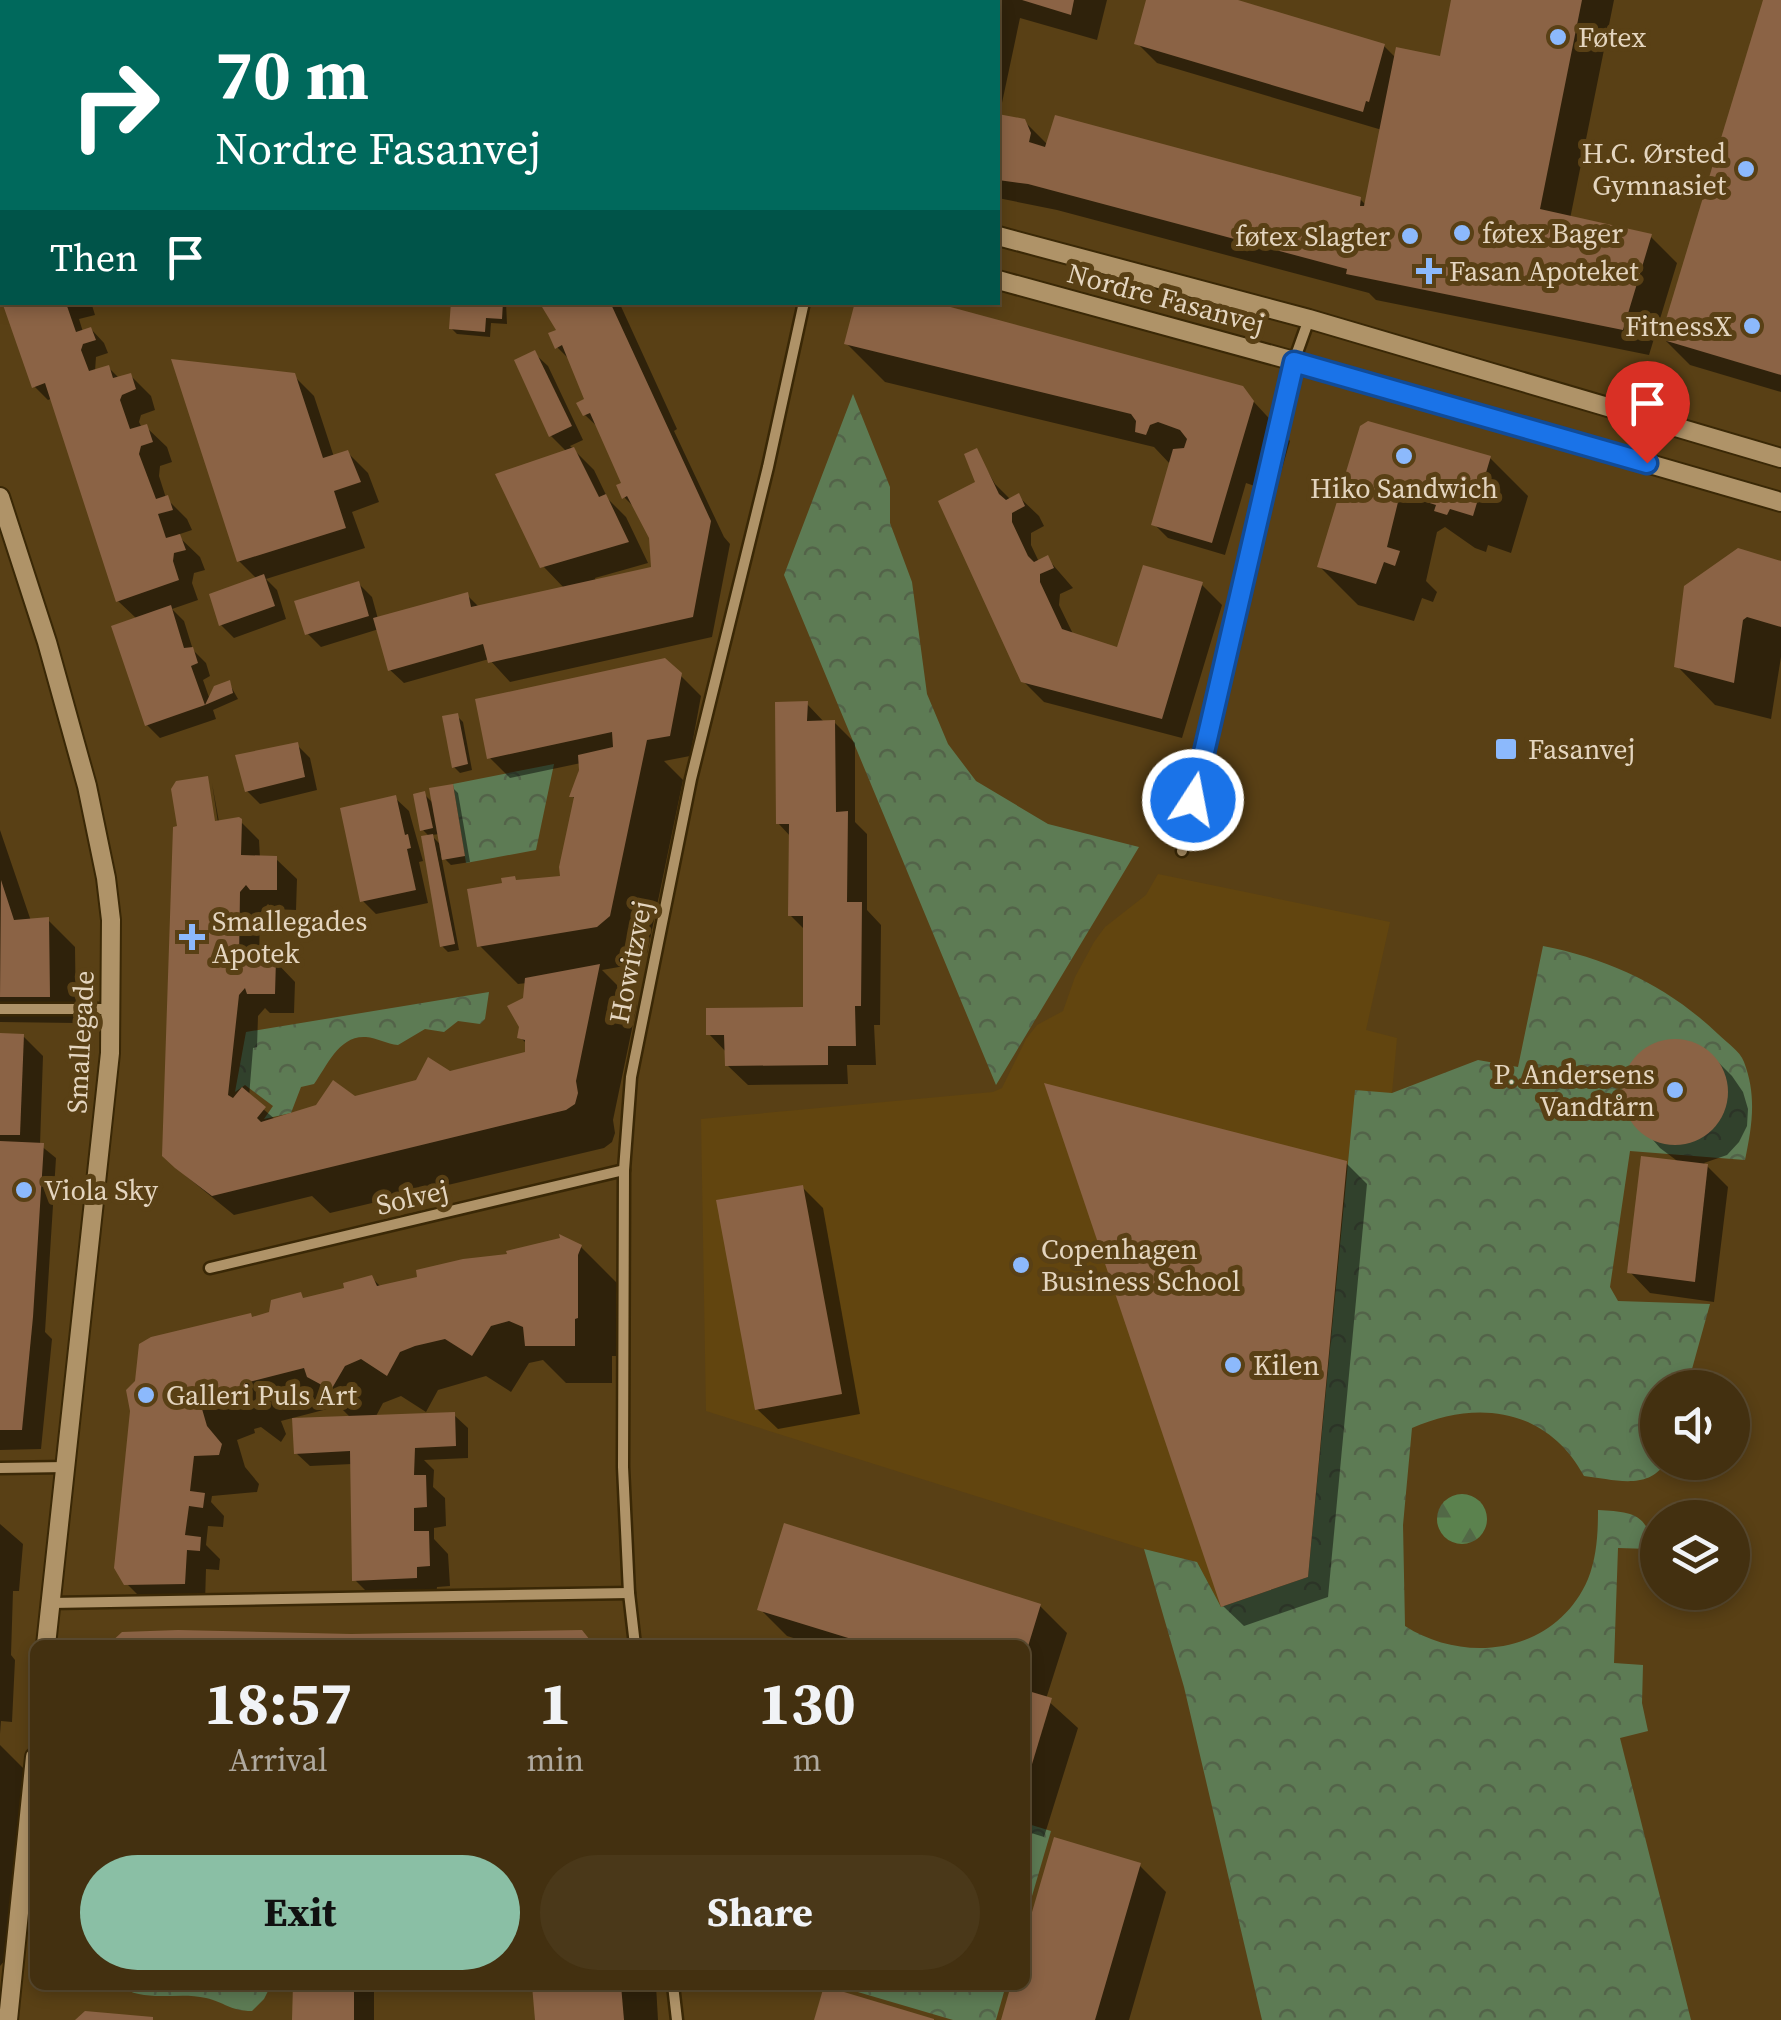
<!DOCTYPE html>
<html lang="en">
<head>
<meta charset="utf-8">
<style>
	body { margin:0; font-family:"Source Serif 4",serif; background:#4a3819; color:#f1f3f6; height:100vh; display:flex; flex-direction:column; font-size:38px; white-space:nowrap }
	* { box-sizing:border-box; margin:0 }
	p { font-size:32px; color:#afa99f }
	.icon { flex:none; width:55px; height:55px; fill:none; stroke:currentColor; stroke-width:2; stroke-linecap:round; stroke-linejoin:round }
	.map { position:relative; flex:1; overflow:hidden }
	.side { position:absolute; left:30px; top:1640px; width:1000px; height:350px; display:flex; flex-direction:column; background:#433010; border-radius:15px; box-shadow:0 5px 15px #0003,0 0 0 2px #5b4b30 }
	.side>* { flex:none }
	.hud { position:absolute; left:0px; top:0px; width:1000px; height:305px; box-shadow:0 5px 15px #0003,0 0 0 2px #5b4b30; background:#00695c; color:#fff; overflow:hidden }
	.buttons { position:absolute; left:1640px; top:1370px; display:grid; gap:20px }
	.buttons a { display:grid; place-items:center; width:110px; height:110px; border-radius:50%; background:#433010; box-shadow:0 5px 15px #0003,0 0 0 2px #5b4b30; font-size:50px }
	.pin { position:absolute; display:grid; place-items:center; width:85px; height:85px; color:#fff; margin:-102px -42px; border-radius:50% 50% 50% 0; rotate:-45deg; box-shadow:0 0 10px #0007 }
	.pin .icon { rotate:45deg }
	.me { position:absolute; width:110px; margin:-55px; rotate:11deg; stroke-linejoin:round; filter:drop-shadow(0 0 8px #0008) }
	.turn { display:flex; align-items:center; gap:35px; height:210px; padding:0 50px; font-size:45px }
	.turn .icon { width:130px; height:130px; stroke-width:2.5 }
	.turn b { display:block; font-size:70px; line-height:85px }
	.then { display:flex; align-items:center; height:95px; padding:0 50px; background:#0003; gap:20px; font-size:38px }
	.eta { display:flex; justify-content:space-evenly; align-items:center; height:170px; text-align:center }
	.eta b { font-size:60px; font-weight:700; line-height:70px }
	.button { display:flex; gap:20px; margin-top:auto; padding:20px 50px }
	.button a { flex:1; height:115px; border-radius:60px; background:#8abfa5; color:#111; font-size:40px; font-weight:700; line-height:115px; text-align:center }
	.button a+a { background:#4a3819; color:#f1f3f6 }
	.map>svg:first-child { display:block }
</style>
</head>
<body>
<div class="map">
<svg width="1781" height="2020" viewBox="0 0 1781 2020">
	<defs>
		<pattern id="forest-firs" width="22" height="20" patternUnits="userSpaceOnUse" patternTransform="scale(2.5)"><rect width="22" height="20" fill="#5b824e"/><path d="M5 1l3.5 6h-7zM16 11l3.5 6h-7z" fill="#526846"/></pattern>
		<pattern id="park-crowns" width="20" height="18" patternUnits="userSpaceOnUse" patternTransform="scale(2.5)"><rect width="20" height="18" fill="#5d7b54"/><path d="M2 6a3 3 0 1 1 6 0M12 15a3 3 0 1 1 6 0" fill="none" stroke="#536349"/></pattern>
	</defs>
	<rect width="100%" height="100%" fill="#594015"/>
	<polygon fill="#62450f" points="1158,874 1390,922 1366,1030 1397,1038 1392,1093 1355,1091 1308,1577 1221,1607 1197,1562 1144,1549 706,1411 701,1119 993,1092 1002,1088 1026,1039 1037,1025 1063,1011 1075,977 1094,942 1105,927 1146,895"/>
	<circle fill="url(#forest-firs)" cx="1462" cy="1519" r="25"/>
	<g fill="url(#park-crowns)">
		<polygon points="853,394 890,487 890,523 912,582 927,694 948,744 976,781 1048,824 1139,847 996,1085 784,575"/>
		<polygon points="554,764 536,850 466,863 453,784"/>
		<path d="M1543,946c67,13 126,41 175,88 8,8 22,17 26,28 13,34 8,64 1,98l-115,-9 -20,136 8,14 92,3 -23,83 -29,1v74l7,1c-17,28 -53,16 -81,13 -37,-68 -107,-77 -172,-48l-9,97 2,101c62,40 152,26 183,-47 9,-22 10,-47 10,-69 30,2 53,2 52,39l-32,-1 -4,115 29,2 -1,38 6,28 -28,7 71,282h-429l-78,-333 -40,-138 53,13 24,45 87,-30 47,-487 37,3 86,-33 40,7z"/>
		<path d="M489,992l-4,27 -5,5 -22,-3 -14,11 -19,-3 -27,16c-11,-1 -21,-7 -32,-8 -27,-2 -39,29 -52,47l-13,3 -10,26 -27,6 9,-13 -28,-21 -10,7 11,-60z"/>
		<polygon points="1025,1823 1051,1831 1025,1920"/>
		<path d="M119,1985h152l-7,14 -12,12c-22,0 -28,-9 -46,-13 -28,-7 -63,6 -87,-13z"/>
		<polygon points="834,1985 1006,1985 996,2020 953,2020"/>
	</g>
	<g fill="#0007" fill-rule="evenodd">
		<polygon points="0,0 80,0 83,2 2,2 2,55"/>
		<polygon points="90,0 152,0 170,2 89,2"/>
		<polygon points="934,0 1107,0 1097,40 1020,18 999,117 1024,121 1048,145 1360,199 1367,206 1382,130 1157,63 1137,43 1149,0 1230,0 1384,46 1396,58 1441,59 1454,0 1614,0 1570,219 1650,236 1677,263 1649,355 1376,300 1369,293 1057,210 998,198 998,2 933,2"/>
		<polygon points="1766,0 1781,0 1781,392 1690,365 1663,338"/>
		<polygon points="0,146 2,146 2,297 0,290"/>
		<polygon points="4,302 91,302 95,315 79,319 83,332 91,329 104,343 108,353 96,357 95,371 108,367 120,379 130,375 151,396 155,410 141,415 139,422 142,428 146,427 167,447 172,462 160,466 159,476 166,498 187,519 192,530 177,535 200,557 205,570 194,573 192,583 198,600 172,609 184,621 193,650 206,663 210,676 203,680 210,700 229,683 238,699 213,710 216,719 160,738 147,725 137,619 118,601 53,398 48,400 34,386"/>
		<polygon points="453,302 506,302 507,324 491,323 490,337 457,334 451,328"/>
		<polygon points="542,302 619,302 677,429 674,431 724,537 730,544 712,637 510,682 489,659 404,683 390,670 379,629 321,647 307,633 359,584 372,597 378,619 467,595 479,607 565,589 543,566 567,452 551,436 534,353 548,366 583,440 570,446 594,470 608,499 626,517 648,563 595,578 596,582 651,570 651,537 638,511 624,497 625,484 604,433 585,415 588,400 571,361 557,347 559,331"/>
		<polygon points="847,344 1241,388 1290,441 1275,493 1246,483 1225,555 1168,538 1154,524 1171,465 1154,447 885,382"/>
		<polygon points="293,375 314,396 334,457 348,453 368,473 379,502 352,512 365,548 266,579 277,590 286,619 234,638 221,625 257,579 239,561"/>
		<polygon points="1362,427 1490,458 1528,496 1511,553 1488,545 1486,552 1475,548 1445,527 1437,532 1426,581 1437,592 1433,602 1422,598 1414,621 1358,605 1320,567"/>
		<polygon points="976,451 995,484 1011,500 1018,496 1039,516 1044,526 1031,533 1031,545 1039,562 1047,558 1073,588 1060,594 1059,605 1073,634 1119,650 1201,584 1222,605 1182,738 1044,702 1023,681 980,483"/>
		<polygon points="1781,563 1781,657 1771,719 1715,705 1677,666"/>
		<polygon points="680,675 701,696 690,756 664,761 683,780 647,954 636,964 602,970 637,1005 613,1120 615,1133 612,1142 604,1148 330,1213 312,1196 234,1215 186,1176 213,823 218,823 212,783 219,822 239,820 259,840 260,858 276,859 297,879 296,910 273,909 268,904 260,913 259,961 275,961 295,982 294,1013 270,1013 265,1008 258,1016 257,1047 253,1048 249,1097 276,1120 528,1054 528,1045 520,1037 527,983 518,984 480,946 518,882 563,878 576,800 572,796 581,763 510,778 490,758"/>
		<polygon points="807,704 825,723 834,722 855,743 855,822 867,834 867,910 881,925 880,1025 874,1025 876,1065 847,1065 848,1084 748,1085 727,1065 727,1053 709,1034 806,1009 806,931 790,915 791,837 778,823"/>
		<polygon points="457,716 463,722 472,770 460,773 454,767"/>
		<polygon points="297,745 310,758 317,790 260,804 247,791"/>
		<path d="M452,787l6,6 12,69 -19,3 -10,-10 18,95 -11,2 -6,-6 -12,-109 -7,-7 1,-36 11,11zM440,834l2,12 -11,-11z"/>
		<polygon points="395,798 409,811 423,861 419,862 428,903 376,914 362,900"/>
		<polygon points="0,830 31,921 48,920 75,947 76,1023 0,1022"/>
		<polygon points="0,1035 23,1036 43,1056 40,1145 56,1158 45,1332 52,1339 41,1449 0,1450"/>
		<polygon points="1682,1041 1710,1054 1732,1076 1743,1092 1748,1109 1747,1126 1739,1142 1727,1155 1704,1163 1728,1187 1714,1302 1650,1293 1630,1272 1680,1163 1660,1148 1628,1111 1624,1094 1627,1076 1635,1061 1648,1049 1663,1042"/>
		<polygon points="1346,1163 1367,1184 1328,1597 1244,1626 1223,1606"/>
		<polygon points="802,1187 823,1208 860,1414 778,1429 757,1409"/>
		<polygon points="581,1247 619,1285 616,1294 616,1356 612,1356 612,1383 566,1383 543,1360 529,1363 511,1392 486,1376 438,1390 426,1412 401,1396 383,1403 375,1418 454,1415 468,1428 468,1458 424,1460 434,1470 433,1487 445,1498 446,1526 434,1528 434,1539 448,1554 450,1586 437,1587 436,1597 375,1600 355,1580 352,1464 310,1466 296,1453 352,1419 339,1406 281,1421 286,1434 281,1442 261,1427 254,1429 255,1433 237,1440 245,1467 259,1484 257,1492 212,1496 211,1502 224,1516 223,1527 208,1526 206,1545 220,1559 219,1570 206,1569 205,1603 147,1604 126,1583 129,1463 254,1319 347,1289 372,1278 381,1287"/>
		<polygon points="0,1524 23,1544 19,1591 13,1591 11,1655 15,1660 12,1722 1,1721 0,1734"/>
		<polygon points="1040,1606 1067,1633 1046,1699 1078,1728 1044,1837 1025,1831 1025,1645 816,1645 787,1636 760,1609"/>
		<polygon points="0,1745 25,1770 7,1958 0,1966"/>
		<polygon points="1139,1865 1166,1892 1129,2020 1003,2020 1013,1985 1025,1985 1025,1945"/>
		<polygon points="296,1985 374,1985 374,2020 295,2020"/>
		<polygon points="535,1985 656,1985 658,2020 538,2020"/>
	</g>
	<g fill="#8b6345">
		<polygon points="1022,0 1074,0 1071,15"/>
		<polygon points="1146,0 1238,0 1385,44 1369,102 1366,101 1363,112 1134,44"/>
		<polygon points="1451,0 1582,0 1540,209 1652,234 1623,330 1346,274 1347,269 1028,184 998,180 998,114 1025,119 1031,133 1029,142 1045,147 1055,115 1361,197 1360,206 1364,206 1396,47 1440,56"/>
		<polygon points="1763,0 1781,0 1781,375 1660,339"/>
		<polygon points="2,302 76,302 67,306 76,332 91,327 96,340 83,344 81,350 89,371 109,365 113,378 131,373 136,389 122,395 120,400 130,429 147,424 153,442 141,446 139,454 156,499 168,495 173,510 158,514 166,538 180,534 186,550 174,553 173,561 179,580 116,602 45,383 32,388"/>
		<polygon points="451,302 503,302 502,319 486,318 485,332 449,329"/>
		<polygon points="539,302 610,302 711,521 693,617 488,663 483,644 388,671 373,618 468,592 471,607 651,567 649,538 627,496 622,499 616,485 621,483 590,413 583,416 576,403 584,399 562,345 555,349 548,333 556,330"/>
		<polygon points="855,302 932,302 1243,386 1254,401 1212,543 1151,525 1173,449 1184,448 1187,439 1180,430 1158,422 1150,425 1146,435 1135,432 1136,421 1131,414 844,344"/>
		<polygon points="535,350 572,426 549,437 514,360"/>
		<polygon points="171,359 295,373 323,458 348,450 361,482 334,491 346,528 237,562"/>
		<polygon points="1368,421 1491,456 1473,516 1450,509 1447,515 1434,511 1436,505 1417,499 1415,493 1406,490 1400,494 1387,547 1400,551 1395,566 1384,562 1376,584 1317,567 1360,426"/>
		<polygon points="574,447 599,497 606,494 629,542 540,568 495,474"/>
		<polygon points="977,448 999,494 1006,500 1019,493 1025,506 1012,513 1012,522 1028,556 1034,562 1048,555 1054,568 1040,574 1040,582 1062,629 1117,647 1143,565 1203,582 1162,719 1021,682 938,501 975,482 964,454"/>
		<polygon points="1738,548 1781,561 1781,627 1747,617 1743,620 1734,683 1674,667 1684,586"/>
		<polygon points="264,574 275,606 219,626 209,594"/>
		<polygon points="359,581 369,616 305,635 294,601"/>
		<polygon points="171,605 184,648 193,647 198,663 191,666 205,705 214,686 230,680 233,693 205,705 145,726 111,626"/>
		<polygon points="665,658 682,673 670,736 647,740 610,916 597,927 477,947 467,889 502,883 501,878 515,876 516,880 560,876 559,867 574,797 569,797 579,770 578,755 613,747 612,732 487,759 475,699"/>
		<polygon points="808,701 807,721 835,720 836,812 848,811 847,902 862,902 861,1006 855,1006 856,1046 828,1046 828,1065 725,1066 724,1035 706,1035 706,1008 803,1007 803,916 788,916 789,824 776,824 775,702"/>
		<polygon points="458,713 468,764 452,768 442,716"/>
		<polygon points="298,742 305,777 245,792 235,755"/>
		<polygon points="208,776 215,821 239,817 242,819 241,855 277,856 277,890 250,890 246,885 240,892 239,959 276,959 275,994 247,994 245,988 239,995 228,1095 233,1098 242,1087 266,1107 257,1118 261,1122 316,1105 333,1080 355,1096 416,1080 428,1057 450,1071 525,1052 525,1040 517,1038 519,1027 507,1006 523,998 525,978 600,964 576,1081 578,1093 575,1104 566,1110 212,1196 175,1168 162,1156 173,827 177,826 171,789 176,781"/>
		<polygon points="453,784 465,856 442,860 429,788"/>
		<polygon points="425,791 433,828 420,831 413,794"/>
		<polygon points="396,795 405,835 408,834 411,848 407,849 416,890 360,902 340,808"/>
		<polygon points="433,834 455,944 440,947 421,836"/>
		<polygon points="1,880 14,920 49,917 50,997 0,997"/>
		<polygon points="0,1033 24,1034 20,1135 0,1135"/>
		<circle cx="1675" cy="1092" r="53"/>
		<polygon points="1044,1083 1347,1161 1308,1577 1221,1607"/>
		<polygon points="0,1141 44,1143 33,1317 22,1430 0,1430"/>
		<polygon points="1641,1156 1708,1164 1695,1282 1627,1273"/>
		<polygon points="803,1185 842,1394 755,1410 716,1200"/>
		<polygon points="559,1234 582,1245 578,1255 578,1318 575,1319 575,1346 525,1346 523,1327 509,1321 491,1326 472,1356 445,1339 415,1346 400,1352 387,1376 361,1359 345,1366 331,1390 307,1377 304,1368 245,1383 249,1395 242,1406 230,1400 227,1388 217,1391 218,1395 200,1402 207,1426 222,1444 219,1455 194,1456 190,1491 205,1493 203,1508 189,1506 185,1535 201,1537 200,1551 187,1550 185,1584 124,1585 114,1568 130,1411 126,1390 135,1381 139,1344 151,1337 251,1313 252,1317 269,1312 271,1300 301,1292 303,1298 344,1288 343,1283 372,1275 377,1286 417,1277 416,1270 463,1259 507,1254 506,1251 560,1238"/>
		<polygon points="455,1412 456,1446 415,1448 414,1475 426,1475 427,1507 414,1508 414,1531 429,1531 430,1566 417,1567 417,1578 352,1581 350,1451 294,1454 292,1418"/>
		<polygon points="784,1523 1041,1604 1026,1653 1025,1645 871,1645 757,1610"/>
		<polygon points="178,1630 351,1634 582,1630 594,1645 108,1645 122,1632"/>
		<polygon points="1025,1690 1052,1698 1026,1784 1025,1784"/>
		<polygon points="1054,1837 1141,1863 1095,2020 1001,2020 1011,1985 1025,1985 1025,1936"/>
		<polygon points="293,1985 354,1985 354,2020 292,2020"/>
		<polygon points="532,1985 621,1985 624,2020 535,2020"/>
		<polygon points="824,1986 934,2019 934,2020 814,2020"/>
		<polygon points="85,2011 153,2017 153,2020 75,2020"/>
	</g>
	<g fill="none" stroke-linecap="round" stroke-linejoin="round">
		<g stroke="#3a2806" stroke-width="15">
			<g id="minor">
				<polyline points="511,0 512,2"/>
				<polyline points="1182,851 1238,598 1294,361 1309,319"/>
				<polyline points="0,1009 111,1009"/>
				<polyline points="210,1268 624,1170"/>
				<polyline points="0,1468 66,1467"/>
				<polyline points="51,1603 629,1593"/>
				<polyline points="635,1645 629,1593 623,1467 624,1170 631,1077 691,779 768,467 804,302"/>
				<polyline points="673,1985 677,2020"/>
			</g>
		</g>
		<g stroke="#3a2806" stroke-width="22">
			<g id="tertiary">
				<polyline points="824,2 824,0"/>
				<polyline points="866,2 866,0"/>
				<polyline points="0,103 2,104"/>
				<polyline points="998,236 1309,319 1781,458"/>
				<polyline points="998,280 1294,361 1781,502"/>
				<polyline points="0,497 47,642 87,786 106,878 111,920 110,1053 46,1645"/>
				<polyline points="8,2020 35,1757"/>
			</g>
		</g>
		<use href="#minor" stroke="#af9368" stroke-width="10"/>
		<use href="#tertiary" stroke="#af9368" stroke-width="18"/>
	</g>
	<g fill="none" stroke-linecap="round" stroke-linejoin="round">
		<g stroke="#114b97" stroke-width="25">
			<polyline id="route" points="1193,800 1294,362 1647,463"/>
		</g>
		<use href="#route" stroke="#1a73e8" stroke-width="18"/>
	</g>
	<g fill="#8cb9fc" stroke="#594015" stroke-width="4">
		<circle cx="1558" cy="37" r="10"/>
		<circle cx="1746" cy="169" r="10"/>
		<circle cx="1462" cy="233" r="10"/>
		<circle cx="1410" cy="236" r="10"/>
		<path d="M1424 256h10v10h10v10h-10v10h-10v-10h-10v-10h10z"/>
		<circle cx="1752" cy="326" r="10"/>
		<circle cx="1404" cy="456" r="10"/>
		<rect x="1494" y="737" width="24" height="24" rx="5"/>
		<path d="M187 922h10v10h10v10h-10v10h-10v-10h-10v-10h10z"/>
		<circle cx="1675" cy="1090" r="10"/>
		<circle cx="24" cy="1190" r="10"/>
		<circle cx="1021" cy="1265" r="10"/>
		<circle cx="1233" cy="1365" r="10"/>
		<circle cx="146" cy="1395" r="10"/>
	</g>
	<g text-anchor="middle" stroke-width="10" stroke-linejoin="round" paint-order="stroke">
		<g font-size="28" fill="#e4d5bf" stroke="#594015" text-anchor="start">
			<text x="1578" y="47">Føtex</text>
			<text x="1726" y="163" text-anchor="end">H.C. Ørsted<tspan x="1726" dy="32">Gymnasiet</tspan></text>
			<text x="1482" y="243">føtex Bager</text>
			<text x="1390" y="246" text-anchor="end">føtex Slagter</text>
			<text x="1449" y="281">Fasan Apoteket</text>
			<text x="1732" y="336" text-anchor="end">FitnessX</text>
			<text x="1404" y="498" text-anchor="middle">Hiko Sandwich</text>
			<text x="1528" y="759">Fasanvej</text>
			<text x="212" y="931">Smallegades<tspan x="212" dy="32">Apotek</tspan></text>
			<text x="1655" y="1084" text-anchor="end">P. Andersens<tspan x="1655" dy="32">Vandtårn</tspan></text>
			<text x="44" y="1200">Viola Sky</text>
			<text x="1041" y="1259">Copenhagen<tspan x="1041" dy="32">Business School</tspan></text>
			<text x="1253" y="1375">Kilen</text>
			<text x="166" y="1405">Galleri Puls Art</text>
		</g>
		<g font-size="28" fill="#e4d5bf" stroke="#594015">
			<text transform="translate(1166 298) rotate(15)" y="10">Nordre Fasanvej</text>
			<text transform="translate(630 962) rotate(-79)" y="10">Howitzvej</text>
			<text transform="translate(80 1042) rotate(-87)" y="10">Smallegade</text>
			<text transform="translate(412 1197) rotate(-13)" y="10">Solvej</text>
		</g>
	</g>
</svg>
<div class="buttons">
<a><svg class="icon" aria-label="sound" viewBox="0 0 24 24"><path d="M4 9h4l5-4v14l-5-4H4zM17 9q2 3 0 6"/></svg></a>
<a><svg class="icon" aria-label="layers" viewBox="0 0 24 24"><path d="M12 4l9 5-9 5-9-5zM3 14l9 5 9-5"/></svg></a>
</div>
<div class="pin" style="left:1647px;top:463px;background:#d93025"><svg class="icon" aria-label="arrive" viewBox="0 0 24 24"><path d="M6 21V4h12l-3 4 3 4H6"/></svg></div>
<svg class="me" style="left:1193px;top:800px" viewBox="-20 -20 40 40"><circle r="17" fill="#1a73e8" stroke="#fff" stroke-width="3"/><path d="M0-11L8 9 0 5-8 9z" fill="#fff"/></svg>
<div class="hud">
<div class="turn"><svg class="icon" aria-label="right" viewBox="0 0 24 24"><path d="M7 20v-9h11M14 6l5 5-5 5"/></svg><div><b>70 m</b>Nordre Fasanvej</div></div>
<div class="then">Then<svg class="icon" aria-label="arrive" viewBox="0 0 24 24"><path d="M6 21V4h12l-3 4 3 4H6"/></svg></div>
</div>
<section class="side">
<div class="eta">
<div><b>18:57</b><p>Arrival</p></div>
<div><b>1</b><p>min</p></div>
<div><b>130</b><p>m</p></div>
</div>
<div class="button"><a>Exit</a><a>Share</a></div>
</section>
</div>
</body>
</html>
